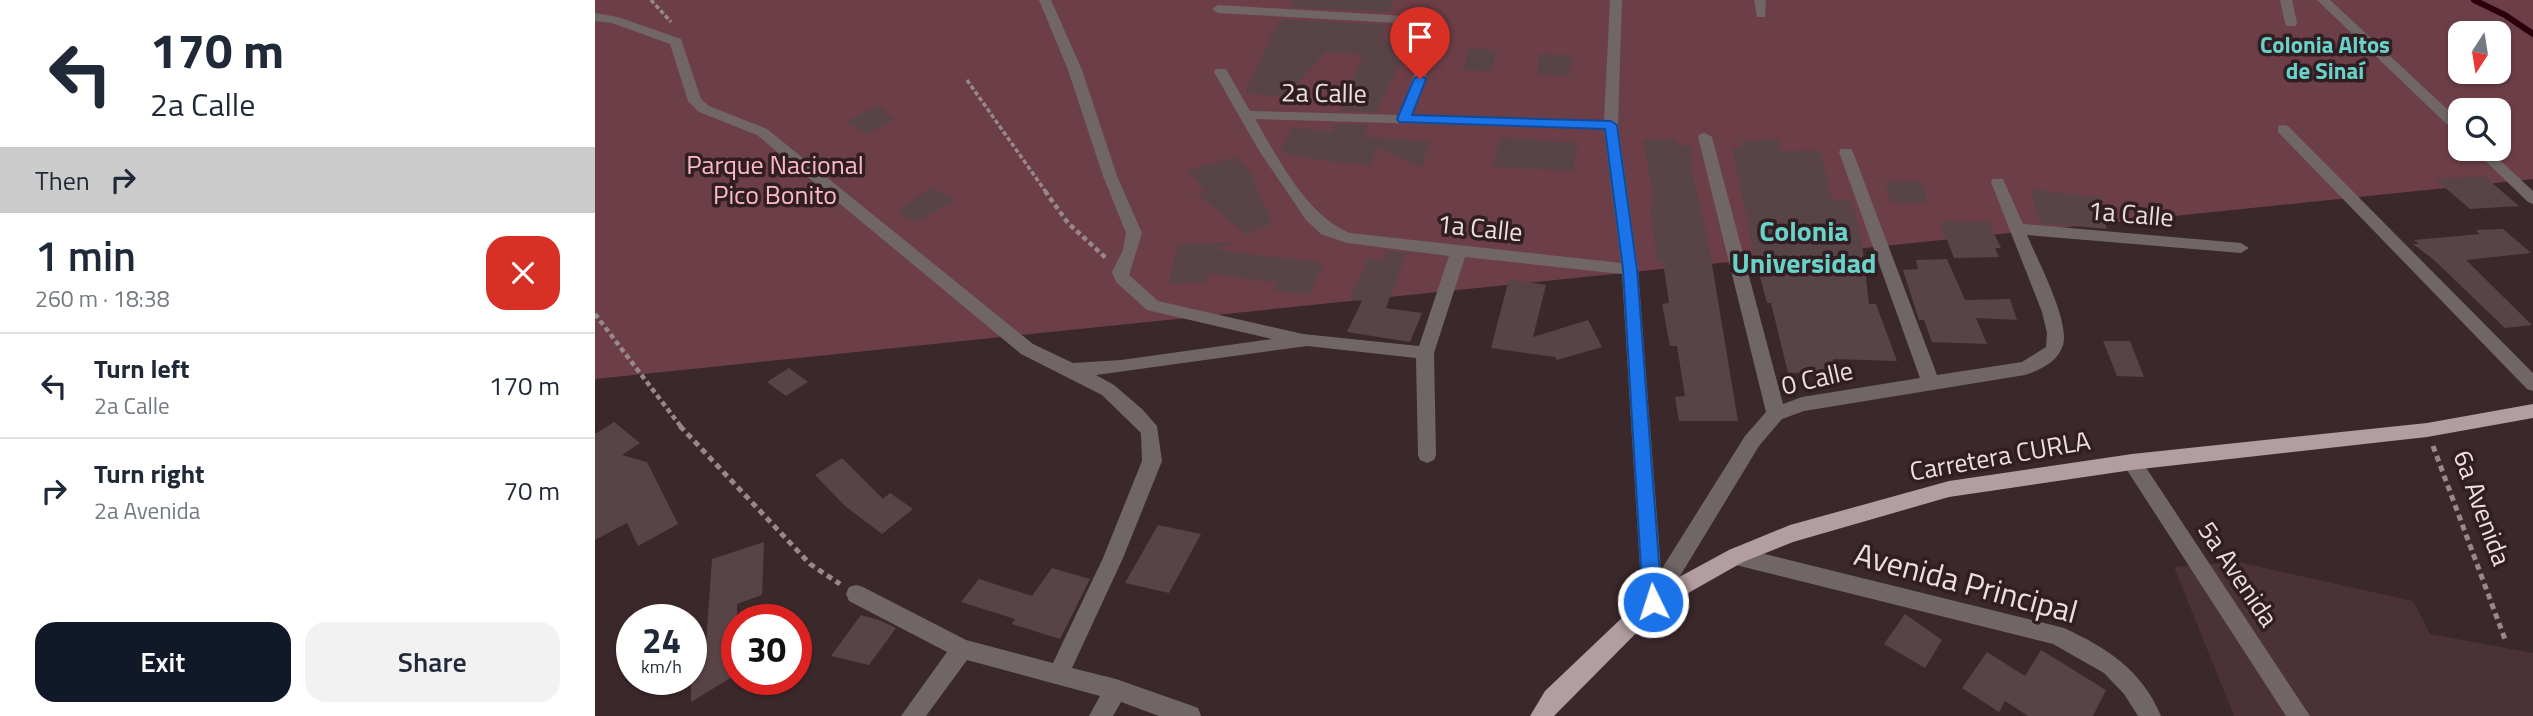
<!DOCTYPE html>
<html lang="en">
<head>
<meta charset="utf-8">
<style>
	body { margin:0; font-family:"Titillium Web",sans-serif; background:#f2f2f3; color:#1f2937; height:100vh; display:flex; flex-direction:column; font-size:26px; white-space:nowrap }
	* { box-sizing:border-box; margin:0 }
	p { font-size:23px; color:#747a83 }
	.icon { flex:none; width:38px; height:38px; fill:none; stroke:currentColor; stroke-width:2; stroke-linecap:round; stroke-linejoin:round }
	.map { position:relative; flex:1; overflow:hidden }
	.sheet { display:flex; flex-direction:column; background:#fff; width:595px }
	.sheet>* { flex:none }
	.banner { background:#fff; color:#1f2937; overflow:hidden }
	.needle { width:46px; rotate:192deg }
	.buttons { position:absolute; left:1853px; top:21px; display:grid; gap:14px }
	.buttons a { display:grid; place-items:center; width:63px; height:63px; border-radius:14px; background:#fff; box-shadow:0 2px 5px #0004; font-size:35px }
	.speed { position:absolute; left:21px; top:604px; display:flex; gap:14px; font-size:35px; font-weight:700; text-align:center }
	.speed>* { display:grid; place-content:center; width:91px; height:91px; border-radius:50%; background:#fff; box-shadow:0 2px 5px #0004; line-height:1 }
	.speed small { font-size:18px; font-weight:400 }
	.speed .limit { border:10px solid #d22; background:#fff; color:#111 }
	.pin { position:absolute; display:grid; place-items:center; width:60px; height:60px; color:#fff; margin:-72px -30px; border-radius:50% 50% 50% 0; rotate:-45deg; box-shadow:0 0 7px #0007 }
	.pin .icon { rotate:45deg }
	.me { position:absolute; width:77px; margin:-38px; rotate:356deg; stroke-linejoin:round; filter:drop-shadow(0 0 5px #0008) }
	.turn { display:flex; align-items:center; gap:24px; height:147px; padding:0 35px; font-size:32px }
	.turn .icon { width:91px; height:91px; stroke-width:2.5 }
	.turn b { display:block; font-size:49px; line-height:60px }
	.then { display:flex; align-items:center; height:66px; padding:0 35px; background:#0003; gap:14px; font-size:26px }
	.round { display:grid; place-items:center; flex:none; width:74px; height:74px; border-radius:21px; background:#f2f2f3 }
	.headline { display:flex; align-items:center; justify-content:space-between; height:119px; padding:0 35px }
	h1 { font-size:42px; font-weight:600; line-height:52px }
	.primary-button { display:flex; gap:14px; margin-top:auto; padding:14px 35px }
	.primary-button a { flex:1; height:80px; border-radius:21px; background:#111827; color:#fff; font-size:28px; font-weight:600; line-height:80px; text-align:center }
	.primary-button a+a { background:#f2f2f3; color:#1f2937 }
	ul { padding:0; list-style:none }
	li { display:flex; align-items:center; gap:21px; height:105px; padding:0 35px; border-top:2px solid #e0e1e3 }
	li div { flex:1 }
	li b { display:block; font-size:26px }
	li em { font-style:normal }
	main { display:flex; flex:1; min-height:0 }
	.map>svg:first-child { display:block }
</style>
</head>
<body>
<main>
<section class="sheet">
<div class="banner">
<div class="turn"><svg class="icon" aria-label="left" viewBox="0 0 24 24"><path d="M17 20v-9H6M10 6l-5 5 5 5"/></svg><div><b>170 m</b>2a Calle</div></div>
<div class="then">Then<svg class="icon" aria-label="right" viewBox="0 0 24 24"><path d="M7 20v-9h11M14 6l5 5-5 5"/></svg></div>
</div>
<div class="headline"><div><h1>1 min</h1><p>260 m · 18:38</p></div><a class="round" style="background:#d93025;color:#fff"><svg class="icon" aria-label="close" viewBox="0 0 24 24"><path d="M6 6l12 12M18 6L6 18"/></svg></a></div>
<ul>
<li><svg class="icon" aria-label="left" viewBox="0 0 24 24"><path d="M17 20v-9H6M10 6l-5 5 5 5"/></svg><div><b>Turn left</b><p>2a Calle</p></div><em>170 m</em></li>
<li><svg class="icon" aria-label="right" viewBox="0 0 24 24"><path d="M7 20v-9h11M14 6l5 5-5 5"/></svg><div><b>Turn right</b><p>2a Avenida</p></div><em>70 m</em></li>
</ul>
<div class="primary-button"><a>Exit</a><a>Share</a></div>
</section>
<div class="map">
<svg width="1938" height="716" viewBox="0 0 1938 716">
	<rect width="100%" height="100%" fill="#3b282b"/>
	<polygon fill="#4a3236" points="1643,562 1818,601 1835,634 1938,653 1938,716 1639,716 1579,567"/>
	<path fill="#6c3f48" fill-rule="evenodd" d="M0,0h1938v179l-1938,200zM1866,33h38v39h-38zM1866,110h38v39h-38z"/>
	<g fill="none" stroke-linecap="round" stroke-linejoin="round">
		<polyline stroke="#2b000c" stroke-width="6" points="1879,0 1910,15 1938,34"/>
	</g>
	<g fill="#584447">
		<polygon points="699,0 799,0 795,12 695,7"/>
		<polygon points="687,19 791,25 786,40 815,43 781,112 745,111 768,55 731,52 690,97 650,93 676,35"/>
		<polygon points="874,48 901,50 898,71 868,70"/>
		<polygon points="944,54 977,55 975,76 942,74"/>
		<polygon points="283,105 299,120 272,134 251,122"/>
		<polygon points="740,124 774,125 769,137 834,141 827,168 783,148 775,165 724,160 685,152 697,127 736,132"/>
		<polygon points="905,137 983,143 978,171 898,167"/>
		<polygon points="1080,139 1082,145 1095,146 1097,172 1113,240 1143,421 1084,421 1080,397 1090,396 1082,346 1075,346 1067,304 1074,303 1068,262 1062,262 1055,206 1059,206 1049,140"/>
		<polygon points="1184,139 1185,151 1225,150 1237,200 1257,200 1267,242 1274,304 1281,304 1302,361 1238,359 1241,372 1193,373 1176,303 1172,303 1159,254 1137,148 1148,148 1146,141"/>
		<polygon points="641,157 656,174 677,223 652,235 602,194 609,191 592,170"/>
		<polygon points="1889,176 1924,206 1875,209 1840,179"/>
		<polygon points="1326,181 1333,203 1296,203 1290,182"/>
		<polygon points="335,188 361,199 322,222 302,213"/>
		<polygon points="1435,189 1504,198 1512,229 1445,223"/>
		<polygon points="1393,221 1406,248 1400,248 1404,257 1359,258 1345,222"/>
		<polygon points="1908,229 1936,253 1871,260 1937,325 1910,328 1839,260 1818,244 1824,244 1819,240 1885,234 1881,230"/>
		<polygon points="638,242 621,250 729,263 714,295 678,290 681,283 613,273 611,282 573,284 583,244"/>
		<polygon points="791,251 812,253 791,308 827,313 815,342 752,332 767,301 755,299 773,258 786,261"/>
		<polygon points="1352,259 1370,300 1415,299 1422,320 1381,318 1392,344 1337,342 1329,320 1324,320 1308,270 1323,269 1321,260"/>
		<polygon points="914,279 951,285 938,337 993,320 1007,347 962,360 960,357 896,348"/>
		<polygon points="1508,341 1535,341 1549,377 1522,376"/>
		<polygon points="194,368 213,382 191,396 172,382"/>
		<polygon points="19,422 45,443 27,455 52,462 83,524 43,546 32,523 0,540 0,434"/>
		<polygon points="247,458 288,499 295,493 318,509 287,534 250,506 220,475"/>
		<polygon points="563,525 606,534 574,593 530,583"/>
		<polygon points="169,542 167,595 142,604 142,674 96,702 96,653 111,644 117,559"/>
		<polygon points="457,568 495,579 465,639 417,624 420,619 366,602 384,579 437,596"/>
		<polygon points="1310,614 1347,640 1330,668 1289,644"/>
		<polygon points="266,615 284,620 301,628 274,665 236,656"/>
		<polygon points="1446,650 1511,690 1498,716 1433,716 1410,701 1404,712 1367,688 1392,652 1430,676"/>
	</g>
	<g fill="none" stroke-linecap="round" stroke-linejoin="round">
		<g stroke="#98888a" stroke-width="3.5" stroke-dasharray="4.5 2.5" stroke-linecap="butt">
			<polyline points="56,0 76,22"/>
			<polyline points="372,80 451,192"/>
		</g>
		<g stroke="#98888a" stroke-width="4.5" stroke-dasharray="5 3.5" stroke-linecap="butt">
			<polyline points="450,191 473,223 512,259"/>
			<polyline points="0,314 87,428"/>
		</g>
		<g stroke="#98888a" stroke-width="5" stroke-dasharray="6 4.5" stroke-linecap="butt">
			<polyline points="85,426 215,564 245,584"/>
			<polyline points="1838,446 1911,642"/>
		</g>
		<g fill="#706668" fill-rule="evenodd">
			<path d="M444,0h12l31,70 35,106 25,57 -13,42 29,26 145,33 116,12 30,-90 -102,-13 -26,-9 -15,-14 -48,-71 -44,-77 2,-3h10l24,42 149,4 31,-84 -14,-7 -198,-11 -6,-4 6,-4 204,12 14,6 6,8 -30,84 192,6 6,-121h12l-4,125 20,144 23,301 84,-134 21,-24 -68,-275 2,-3 5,-1 7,4 71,267 19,-7 118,-19 -81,-226 2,-3h10l2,3 84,223 85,-13 24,-15 1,-14 -5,-21 -51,-130 2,-3h10l20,45 218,19 8,5 -8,5 -214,-18c10,24 43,86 36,110 -5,17 -23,25 -38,30l-221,36 -22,8 -23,27 -99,163 -7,2 -7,-2 -4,-7 -20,-328 -157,-17 -31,96 2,102 -2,5 -7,3 -7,-3 -2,-5 -2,-97 -109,-12 -211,29 18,10 28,24 15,17 5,35 -39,97 -51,110 44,11 74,26 8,3 3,8h-42l-38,-14 -8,14h-24l11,-20 -133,-36 -41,56h-25l46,-64 -98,-51 -3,-7 3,-7 7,-2 7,2 103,53 87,23 50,-105 39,-97 -1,-28 -39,-38 -81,-41 -264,-219 -58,-23 -11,-11 -18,-57 -58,-21 -17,-2v-8l23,4 63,22 20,60 8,7 58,23 266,215 40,19 48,-3 151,-21 -125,-29 -31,-28 -4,-10 11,-22 3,-17 -23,-57 -35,-106zM660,119l349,10 17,134 -271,-30c-43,-17 -72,-75 -95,-114z"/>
			<polygon points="1159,0 1171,0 1170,17 1162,17"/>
			<polygon points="1685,0 1697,0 1702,23 1700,26 1692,26 1690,23"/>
			<polygon points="1722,0 1735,0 1866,122 1866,134 1861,133"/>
			<polygon points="1688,125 1693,126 1938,373 1938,391 1932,389 1683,132 1683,126"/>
			<polygon points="1878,149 1893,149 1938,191 1938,204 1933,202"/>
			<polygon points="1537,454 1544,457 1715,716 1691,716 1530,467 1527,462 1530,457"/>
			<path d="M1141,547l328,81c43,20 78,42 97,88h-23l-14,-22 -20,-21 -51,-29 -317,-79 -7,-3 -3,-6 3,-6z"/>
		</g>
		<polygon fill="#b29da1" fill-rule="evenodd" points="1938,404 1938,418 1832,437 1537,470 1354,497 1198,542 1148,562 1065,609 959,716 935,716 950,691 1051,595 1134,550 1195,525 1354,481 1537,454 1832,423"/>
	</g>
	<polygon fill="#1a73e8" stroke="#114b97" stroke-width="2" points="825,75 831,79 817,115 1016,121 1022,125 1042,269 1067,602 1064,608 1058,610 1051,608 1048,602 1028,269 1010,129 804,122 802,119 819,79"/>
	<g text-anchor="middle" stroke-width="7" stroke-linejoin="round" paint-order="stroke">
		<g font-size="23" font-weight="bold" fill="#68d3c9" stroke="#301e22">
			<text x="1730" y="53">Colonia Altos<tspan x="1730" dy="26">de Sinaí</tspan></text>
		</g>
		<g font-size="26" fill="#ecdfe1" stroke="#301e22">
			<text transform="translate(729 93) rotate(1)" y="9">2a Calle</text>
			<text transform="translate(1536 214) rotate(5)" y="9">1a Calle</text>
			<text transform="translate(885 228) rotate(6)" y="9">1a Calle</text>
			<text transform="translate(1222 378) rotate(-13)" y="9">0 Calle</text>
			<text transform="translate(1405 456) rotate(-10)" y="9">Carretera CURLA</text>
			<text transform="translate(1887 508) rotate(70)" y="9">6a Avenida</text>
			<text transform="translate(1643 574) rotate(56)" y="9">5a Avenida</text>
		</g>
		<g font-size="26" fill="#fbbac5" stroke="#301e22">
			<text x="180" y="174">Parque Nacional<tspan x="180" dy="30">Pico Bonito</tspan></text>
		</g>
		<g font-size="28" font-weight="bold" fill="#68d3c9" stroke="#301e22">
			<text x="1209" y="241">Colonia<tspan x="1209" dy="32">Universidad</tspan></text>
		</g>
		<g font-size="32" fill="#ecdfe1" stroke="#301e22">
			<text transform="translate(1371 583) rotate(15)" y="11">Avenida Principal</text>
		</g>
	</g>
</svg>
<div class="buttons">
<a><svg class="needle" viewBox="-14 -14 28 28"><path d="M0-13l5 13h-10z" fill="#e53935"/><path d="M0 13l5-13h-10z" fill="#747a83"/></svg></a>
<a><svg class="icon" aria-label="search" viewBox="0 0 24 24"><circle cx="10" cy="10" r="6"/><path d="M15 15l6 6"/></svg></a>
</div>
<div class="speed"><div>24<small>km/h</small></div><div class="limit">30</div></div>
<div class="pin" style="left:825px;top:79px;background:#d93025"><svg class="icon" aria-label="arrive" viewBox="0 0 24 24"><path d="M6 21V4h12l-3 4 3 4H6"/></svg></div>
<svg class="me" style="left:1058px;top:602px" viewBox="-20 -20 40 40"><circle r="17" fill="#1a73e8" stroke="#fff" stroke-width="3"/><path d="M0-11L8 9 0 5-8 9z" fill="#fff"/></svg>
</div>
</main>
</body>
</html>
